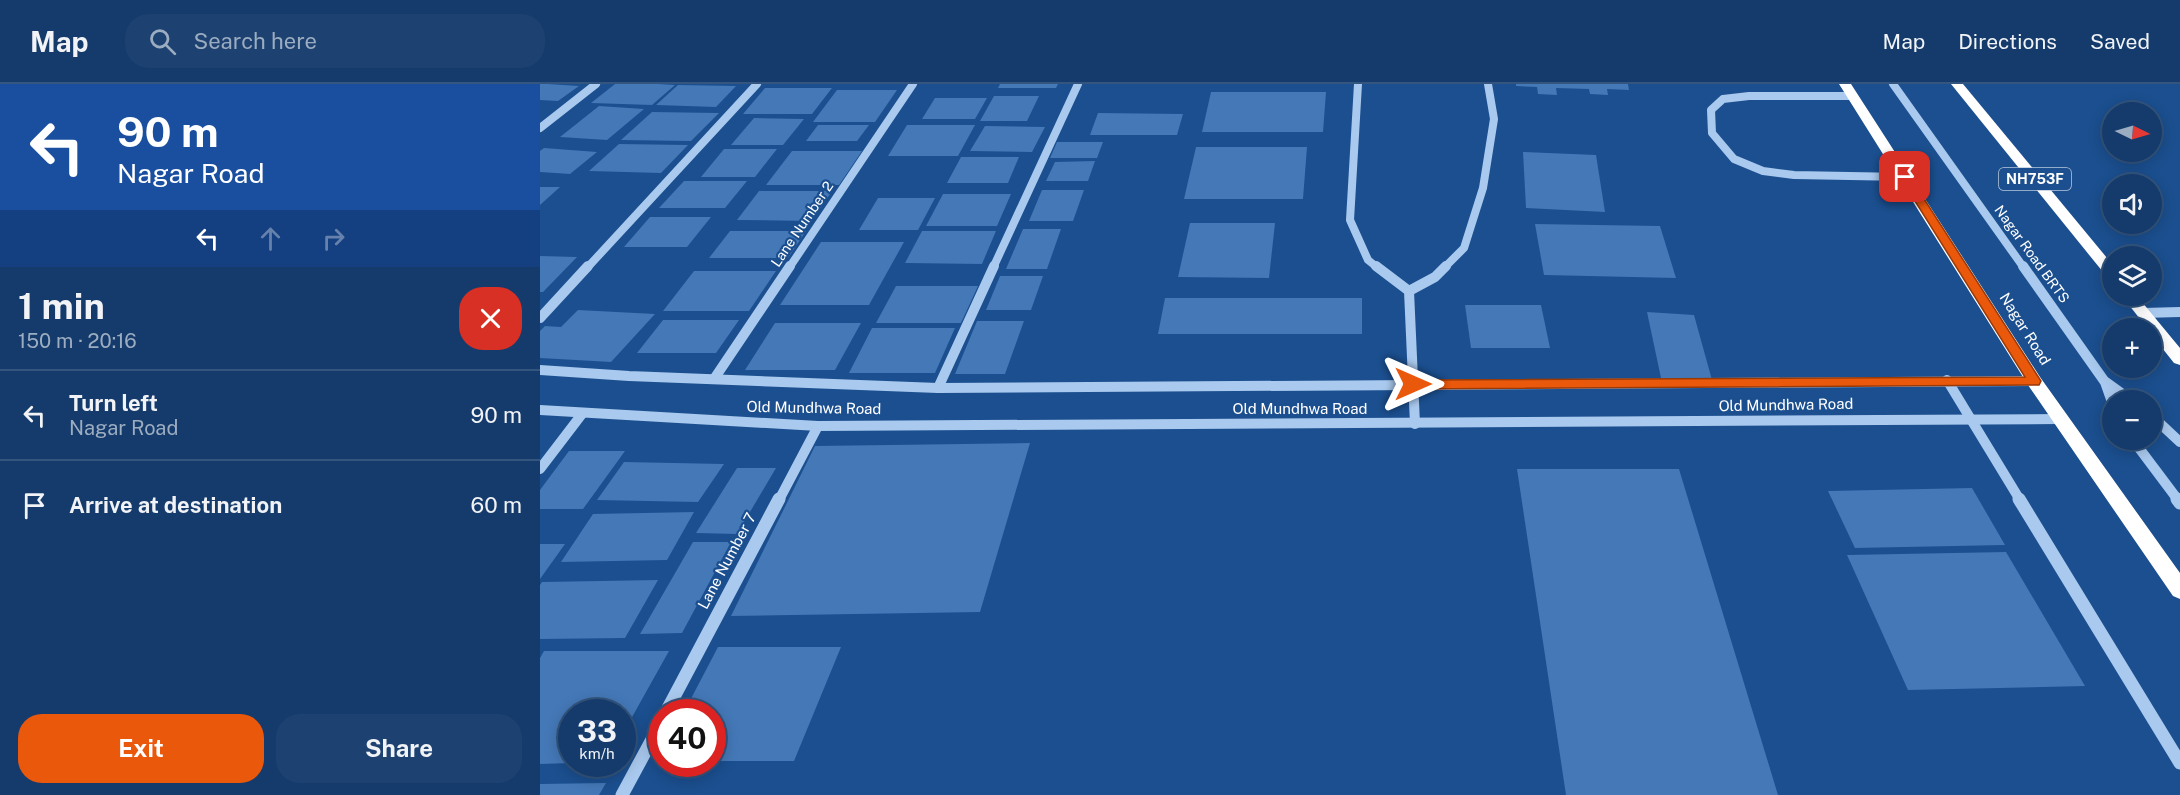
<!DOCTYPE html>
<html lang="en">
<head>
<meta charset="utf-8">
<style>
	body { margin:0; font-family:"Public Sans",sans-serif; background:#1d4271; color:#f1f3f6; height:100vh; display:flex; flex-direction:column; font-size:22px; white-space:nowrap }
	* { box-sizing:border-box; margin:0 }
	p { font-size:20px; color:#9dadc1 }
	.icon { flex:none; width:33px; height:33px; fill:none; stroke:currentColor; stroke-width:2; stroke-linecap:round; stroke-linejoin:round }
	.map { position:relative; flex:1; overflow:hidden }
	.sheet { display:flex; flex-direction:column; background:#143b6b; width:540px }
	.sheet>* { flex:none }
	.guide { background:#1a4fa0; color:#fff; overflow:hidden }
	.needle { width:39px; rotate:95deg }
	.fabs { position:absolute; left:1562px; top:18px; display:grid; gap:12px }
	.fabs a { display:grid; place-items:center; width:60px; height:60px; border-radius:50%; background:#143b6b; box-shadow:0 3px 15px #0003,0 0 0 2px #33557e; font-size:30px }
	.speed { position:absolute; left:18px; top:615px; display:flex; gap:12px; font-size:30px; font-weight:700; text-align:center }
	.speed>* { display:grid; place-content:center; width:78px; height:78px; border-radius:50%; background:#143b6b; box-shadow:0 3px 15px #0003,0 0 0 2px #33557e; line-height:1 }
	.speed small { font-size:15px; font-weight:400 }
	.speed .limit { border:9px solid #d22; background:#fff; color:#111 }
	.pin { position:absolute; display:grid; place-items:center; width:51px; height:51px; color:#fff; margin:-26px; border-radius:12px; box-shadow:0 3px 9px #0006 }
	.me { position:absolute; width:66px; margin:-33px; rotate:90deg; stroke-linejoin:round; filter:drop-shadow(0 0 4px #0008) }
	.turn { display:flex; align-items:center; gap:21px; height:126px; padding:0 18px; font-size:27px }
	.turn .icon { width:78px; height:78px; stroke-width:2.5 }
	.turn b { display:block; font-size:42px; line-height:51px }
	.lanes { display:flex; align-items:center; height:57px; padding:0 18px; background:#0003; justify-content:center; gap:30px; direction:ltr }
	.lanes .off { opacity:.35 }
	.round { display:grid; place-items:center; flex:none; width:63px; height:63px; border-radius:24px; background:#1d4271 }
	.headline { display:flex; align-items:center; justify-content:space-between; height:102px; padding:0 18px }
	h1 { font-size:36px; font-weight:700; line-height:45px }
	.button { display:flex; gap:12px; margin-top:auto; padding:12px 18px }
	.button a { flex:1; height:69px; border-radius:24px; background:#ea580c; color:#fff; font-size:24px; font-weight:700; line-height:69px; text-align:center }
	.button a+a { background:#1d4271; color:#f1f3f6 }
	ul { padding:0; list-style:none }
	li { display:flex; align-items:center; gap:18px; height:90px; padding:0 18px; border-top:2px solid #33557e }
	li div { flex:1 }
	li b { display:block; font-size:22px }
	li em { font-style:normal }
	header { display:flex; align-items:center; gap:36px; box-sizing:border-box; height:84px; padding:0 30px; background:#143b6b; border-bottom:2px solid #33557e }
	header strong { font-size:28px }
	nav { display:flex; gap:33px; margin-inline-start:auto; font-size:21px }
	.search { width:420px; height:54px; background:#1d4271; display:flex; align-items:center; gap:15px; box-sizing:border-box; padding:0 21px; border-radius:24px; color:#9dadc1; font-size:22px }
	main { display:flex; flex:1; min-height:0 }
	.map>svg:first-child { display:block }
</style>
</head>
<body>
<header>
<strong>Map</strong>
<div class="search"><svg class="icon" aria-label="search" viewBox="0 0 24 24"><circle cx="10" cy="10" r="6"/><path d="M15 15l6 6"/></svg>Search here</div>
<nav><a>Map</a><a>Directions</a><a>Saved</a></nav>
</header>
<main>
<section class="sheet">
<div class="guide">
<div class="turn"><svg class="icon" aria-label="left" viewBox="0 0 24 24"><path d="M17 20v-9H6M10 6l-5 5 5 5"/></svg><div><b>90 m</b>Nagar Road</div></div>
<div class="lanes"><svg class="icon" aria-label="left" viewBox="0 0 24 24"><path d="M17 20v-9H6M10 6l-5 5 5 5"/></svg><svg class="icon off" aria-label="ahead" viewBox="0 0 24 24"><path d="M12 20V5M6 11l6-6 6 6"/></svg><svg class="icon off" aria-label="right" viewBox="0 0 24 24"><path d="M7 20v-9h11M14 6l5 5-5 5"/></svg></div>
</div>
<div class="headline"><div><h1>1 min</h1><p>150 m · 20:16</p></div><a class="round" style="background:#d93025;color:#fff"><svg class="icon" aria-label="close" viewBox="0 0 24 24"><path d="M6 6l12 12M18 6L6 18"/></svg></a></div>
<ul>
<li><svg class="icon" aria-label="left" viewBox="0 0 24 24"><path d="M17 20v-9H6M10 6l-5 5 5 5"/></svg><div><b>Turn left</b><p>Nagar Road</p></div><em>90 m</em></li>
<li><svg class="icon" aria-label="arrive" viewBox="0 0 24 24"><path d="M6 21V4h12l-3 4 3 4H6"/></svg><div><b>Arrive at destination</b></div><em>60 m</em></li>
</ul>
<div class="button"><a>Exit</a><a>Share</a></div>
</section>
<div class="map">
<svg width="1640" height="711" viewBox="0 0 1640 711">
	<rect width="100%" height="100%" fill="#1b4f8f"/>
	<g fill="#4478b7">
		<polygon points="0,0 8,0 39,2 18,17 0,16"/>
		<polygon points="75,0 118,0 135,1 112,21 51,19"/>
		<polygon points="460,0 518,0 516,4 458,4"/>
		<polygon points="976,0 1088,0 1089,6 1067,5 1068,11 1050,10 1049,5 1016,4 1017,11 998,10 997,3 976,2"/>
		<polygon points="138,1 196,2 176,23 116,21"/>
		<polygon points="225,4 292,4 272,30 203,30"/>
		<polygon points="297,6 357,6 335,38 273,38"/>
		<polygon points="671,8 786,8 783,48 662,48"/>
		<polygon points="454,12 499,12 487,37 440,37"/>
		<polygon points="395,14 447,14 435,35 382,35"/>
		<polygon points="59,22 104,25 67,56 20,53"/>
		<polygon points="112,28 179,29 151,57 81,56"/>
		<polygon points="558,29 643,30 637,51 550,51"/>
		<polygon points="214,34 264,35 243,61 191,61"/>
		<polygon points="278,41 329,41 317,57 266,57"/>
		<polygon points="367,41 435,41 418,72 348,72"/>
		<polygon points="445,42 505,43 492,68 430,67"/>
		<polygon points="517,58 563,58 557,74 510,74"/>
		<polygon points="79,60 148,61 121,89 49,87"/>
		<polygon points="656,63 767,63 763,115 644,115"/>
		<polygon points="4,64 57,68 30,90 0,88 0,67"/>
		<polygon points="184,65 237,65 215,93 161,93"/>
		<polygon points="252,67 322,67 299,101 226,101"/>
		<polygon points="983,68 1056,71 1065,128 986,124"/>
		<polygon points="421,73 479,73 468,99 407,99"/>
		<polygon points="555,77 548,97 506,97 515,78"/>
		<polygon points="144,97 207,97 185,124 119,124"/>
		<polygon points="0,103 20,103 0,121"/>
		<polygon points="502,106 544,106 533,137 489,137"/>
		<polygon points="219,107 292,107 272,137 197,136"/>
		<polygon points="403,110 471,110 457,142 386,142"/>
		<polygon points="338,114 395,114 378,146 319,146"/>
		<polygon points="110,133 171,133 147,163 84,163"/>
		<polygon points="650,139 735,139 729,194 638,193"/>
		<polygon points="995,140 1120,142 1136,194 1004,191"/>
		<polygon points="483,145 521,145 507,185 466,185"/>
		<polygon points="190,147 266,147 248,174 169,174"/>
		<polygon points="382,147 456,147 442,180 365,179"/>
		<polygon points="281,158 364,158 329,221 240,221"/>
		<polygon points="0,172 37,173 3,208 0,208"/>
		<polygon points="154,187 236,187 209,227 123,227"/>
		<polygon points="460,192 503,192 491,226 446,226"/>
		<polygon points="356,202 438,202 421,239 336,239"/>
		<polygon points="625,214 822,214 822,250 618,250"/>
		<polygon points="925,221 1001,221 1010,264 931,264"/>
		<polygon points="38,226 115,230 71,278 0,274 0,247 5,242 21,243"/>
		<polygon points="1107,228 1154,231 1172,296 1121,294"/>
		<polygon points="123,236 199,236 176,269 97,269"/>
		<polygon points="437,237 484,237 465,290 415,290"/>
		<polygon points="235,239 321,239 295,286 205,286"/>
		<polygon points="332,244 415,244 395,289 309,289"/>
		<polygon points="490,359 440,528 191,532 275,362"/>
		<polygon points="29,367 85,367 43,425 0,425 0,406"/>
		<polygon points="84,378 184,380 158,418 57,416"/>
		<polygon points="197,384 236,384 197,450 156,449"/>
		<polygon points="977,385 1139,385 1238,711 1026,711"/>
		<polygon points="1432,404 1465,461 1315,464 1288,407"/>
		<polygon points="154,428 127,476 21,478 53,430"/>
		<polygon points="153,458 191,458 142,549 100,550"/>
		<polygon points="0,460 25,460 0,495"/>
		<polygon points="1466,468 1545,602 1368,606 1307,471"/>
		<polygon points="118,496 85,554 0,555 0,501 2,498"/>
		<polygon points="178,563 301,563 254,677 172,677 172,628 144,628"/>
		<polygon points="4,567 129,567 82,651 82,628 32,628 32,679 0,680 0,574"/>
		<polygon points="66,699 59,711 0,711 0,700"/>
	</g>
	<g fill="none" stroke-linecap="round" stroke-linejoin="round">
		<g stroke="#a9c9ee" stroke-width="8">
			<polyline points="818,0 810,136 828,176 838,184"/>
			<polyline points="1353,0 1484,184"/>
			<polyline points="1313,12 1209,12 1183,15 1171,26 1172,49 1194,75 1223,87 1254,91 1365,93"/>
			<polyline points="0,44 56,0"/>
			<polyline points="47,184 217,0"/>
			<polyline points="249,184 373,0"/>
			<polyline points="453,184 538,0"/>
			<polyline points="904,184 924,164 943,104 954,35 948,0"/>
		</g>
		<g stroke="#a9c9ee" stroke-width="10">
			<polyline points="836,182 869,207 875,340"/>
			<polyline points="1483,182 1565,298 1572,318"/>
			<polyline points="869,207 895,193 906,182"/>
			<polyline points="1603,229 1640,228"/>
			<polyline points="0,234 48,182"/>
			<polyline points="0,286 89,292 398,304 1494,297"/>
			<polyline points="174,295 250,182"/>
			<polyline points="1407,296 1480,416"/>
			<polyline points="1566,298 1591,316"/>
			<polyline points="398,304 454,182"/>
			<polyline points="0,326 278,342 1520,335"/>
			<polyline points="1611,331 1640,358"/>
			<polyline points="1593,356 1638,416"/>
			<polyline points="0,385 42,330"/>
			<polyline points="239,416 278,342"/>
		</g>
		<g stroke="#a9c9ee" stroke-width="13">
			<polyline points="1479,415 1640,679"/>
			<polyline points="1637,415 1640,419"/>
			<polyline points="126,628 239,415"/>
			<polyline points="82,711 122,637"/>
		</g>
		<g fill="#fff" fill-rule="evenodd">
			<polygon points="1299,0 1311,0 1500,293 1640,489 1640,515 1633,512 1488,301"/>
			<polygon points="1411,0 1423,0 1572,180 1572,195 1567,193"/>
			<polygon points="1582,212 1597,212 1640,264 1640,281 1634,279 1611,250 1611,244 1607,244"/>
		</g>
	</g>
	<polygon fill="#ea580c" stroke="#983908" stroke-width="1.5" points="1362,91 1370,93 1499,294 1501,297 1499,301 873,305 867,300 873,296 1485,293 1360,93"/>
	<g text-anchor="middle" stroke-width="4.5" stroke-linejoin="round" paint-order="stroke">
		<rect fill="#1b4f8f" stroke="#bbcadd" stroke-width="1.5" x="1459" y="84" width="72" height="22" rx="4.5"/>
		<g font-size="14" font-weight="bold" fill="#fff">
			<text x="1495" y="100">NH753F</text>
		</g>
		<g font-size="14" fill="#fff" stroke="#1b4f8f">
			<text transform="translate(262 140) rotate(-56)" y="5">Lane Number 2</text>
			<text transform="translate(1492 170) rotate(54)" y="5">Nagar Road BRTS</text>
		</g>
		<g font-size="15" fill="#fff" stroke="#1b4f8f">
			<text transform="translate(1485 245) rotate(58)" y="5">Nagar Road</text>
			<text transform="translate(1246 321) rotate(-1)" y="5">Old Mundhwa Road</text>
			<text transform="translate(274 324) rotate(1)" y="5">Old Mundhwa Road</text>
			<text x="760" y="330">Old Mundhwa Road</text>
			<text transform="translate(187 477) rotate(-62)" y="5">Lane Number 7</text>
		</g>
	</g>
</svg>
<div class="fabs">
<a><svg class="needle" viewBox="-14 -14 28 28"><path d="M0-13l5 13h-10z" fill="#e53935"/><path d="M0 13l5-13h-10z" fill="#9dadc1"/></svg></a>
<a><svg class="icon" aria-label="sound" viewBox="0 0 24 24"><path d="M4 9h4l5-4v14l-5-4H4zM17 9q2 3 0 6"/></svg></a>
<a><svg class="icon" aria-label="layers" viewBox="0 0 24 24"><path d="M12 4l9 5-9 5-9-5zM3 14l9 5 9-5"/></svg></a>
<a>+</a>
<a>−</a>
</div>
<div class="speed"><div>33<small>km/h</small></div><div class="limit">40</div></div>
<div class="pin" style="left:1365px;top:93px;background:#d93025"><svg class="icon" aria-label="arrive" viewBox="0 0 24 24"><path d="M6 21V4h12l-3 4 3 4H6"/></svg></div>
<svg class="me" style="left:873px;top:300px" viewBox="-20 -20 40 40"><path d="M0-17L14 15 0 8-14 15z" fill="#ea580c" stroke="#fff" stroke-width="4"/></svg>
</div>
</main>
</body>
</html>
